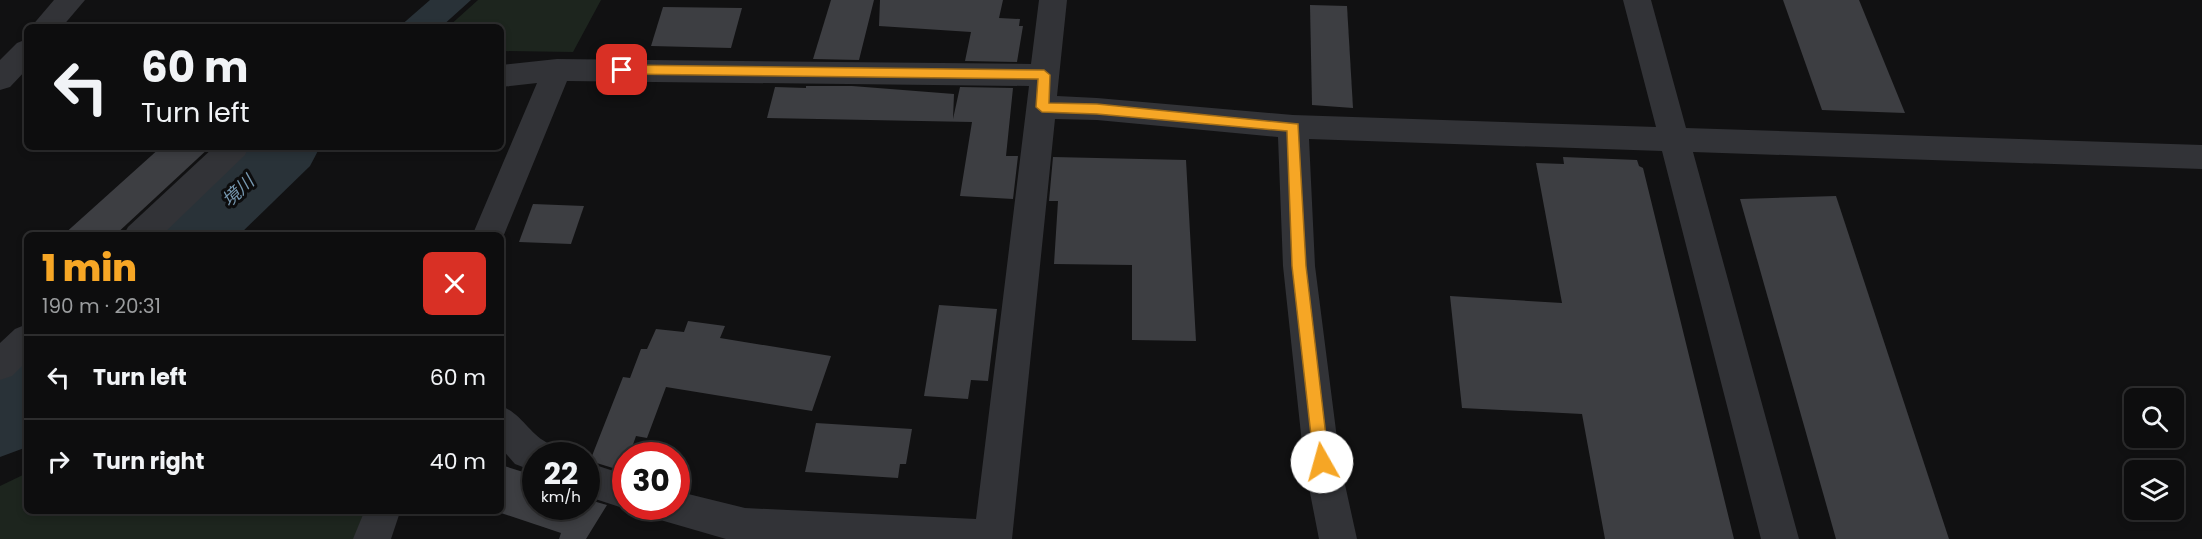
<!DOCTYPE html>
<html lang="en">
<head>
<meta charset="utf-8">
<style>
	body { margin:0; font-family:Poppins,"Noto Sans JP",sans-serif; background:#161617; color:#f1f3f6; height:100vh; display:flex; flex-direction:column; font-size:22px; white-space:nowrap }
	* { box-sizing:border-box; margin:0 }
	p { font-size:20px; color:#9a9c9e }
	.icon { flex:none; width:33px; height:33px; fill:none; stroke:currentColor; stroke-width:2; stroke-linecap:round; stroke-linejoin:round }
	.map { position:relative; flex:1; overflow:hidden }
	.side { position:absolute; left:24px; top:232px; width:480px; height:282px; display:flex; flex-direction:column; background:#0d0d0e; border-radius:9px; box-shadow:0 3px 9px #0003,0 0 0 2px #2d2d2e }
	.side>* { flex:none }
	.banner { position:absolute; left:24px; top:24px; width:480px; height:126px; border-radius:9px; box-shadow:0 3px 9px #0003,0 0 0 2px #2d2d2e; background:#0d0d0e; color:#f1f3f6; overflow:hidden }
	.tools { position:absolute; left:2124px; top:388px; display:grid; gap:12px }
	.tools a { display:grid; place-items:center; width:60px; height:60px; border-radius:9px; background:#0d0d0e; box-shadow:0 3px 9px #0003,0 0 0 2px #2d2d2e; font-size:30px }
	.speed { position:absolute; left:522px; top:442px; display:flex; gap:12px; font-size:30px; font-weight:700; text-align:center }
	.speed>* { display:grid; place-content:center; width:78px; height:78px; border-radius:50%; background:#0d0d0e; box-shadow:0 3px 9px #0003,0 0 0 2px #2d2d2e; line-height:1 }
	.speed small { font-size:15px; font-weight:400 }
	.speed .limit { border:9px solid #d22; background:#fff; color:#111 }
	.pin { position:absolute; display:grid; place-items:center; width:51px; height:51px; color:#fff; margin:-26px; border-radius:12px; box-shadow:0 3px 9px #0006 }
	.me { position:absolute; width:66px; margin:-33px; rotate:353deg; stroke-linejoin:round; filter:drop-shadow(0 0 4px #0008) }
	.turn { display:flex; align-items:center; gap:21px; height:126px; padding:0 18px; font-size:27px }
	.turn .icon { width:78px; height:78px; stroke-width:2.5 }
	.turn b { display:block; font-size:42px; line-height:51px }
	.round { display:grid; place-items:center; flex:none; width:63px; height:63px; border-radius:9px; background:#161617 }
	.overview { display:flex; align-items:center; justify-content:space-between; height:102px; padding:0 18px }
	h1 { font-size:36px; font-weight:800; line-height:45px; color:#f6a625 }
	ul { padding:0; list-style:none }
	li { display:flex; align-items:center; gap:18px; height:84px; padding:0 18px; border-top:2px solid #2d2d2e }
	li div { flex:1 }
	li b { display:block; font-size:22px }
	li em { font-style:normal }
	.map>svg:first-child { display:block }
</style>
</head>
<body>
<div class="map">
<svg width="2202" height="539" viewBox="0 0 2202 539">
	<rect width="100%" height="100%" fill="#111112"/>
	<g fill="#1d251e">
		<polygon points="478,0 601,0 573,52 501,51 501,27 448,27"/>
		<polygon points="27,473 27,512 364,512 354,539 0,539 0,486"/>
	</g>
	<polygon fill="#293238" points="430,0 471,0 441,27 399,27"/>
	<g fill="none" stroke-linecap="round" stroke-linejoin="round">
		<g fill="#293238" fill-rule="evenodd">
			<polygon points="241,147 320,147 310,166 238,236 155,236 165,215"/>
			<polygon points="27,360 27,447 0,457 0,370"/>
		</g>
	</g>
	<g fill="#3d3e42">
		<polygon points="831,0 874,0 859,60 813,59"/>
		<polygon points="880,0 1003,0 999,18 1020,19 1019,26 1023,26 1017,62 965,61 971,32 879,26"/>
		<polygon points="1783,0 1859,0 1905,113 1822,110"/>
		<polygon points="1310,5 1347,6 1353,108 1312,105"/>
		<polygon points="663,7 742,8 731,48 651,46"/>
		<polygon points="806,86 852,86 954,94 953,119 960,87 1013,88 1006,156 1018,156 1013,199 960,196 972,122 767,118 775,87 806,88"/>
		<polygon points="161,147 210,147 114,236 62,236"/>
		<polygon points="1053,157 1186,160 1196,341 1132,340 1132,265 1054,264 1058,201 1049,201"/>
		<polygon points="1563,157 1637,160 1639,166 1643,168 1734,539 1605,539 1582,414 1462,408 1450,296 1562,303 1536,163 1564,164"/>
		<polygon points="1836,196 1949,539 1836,539 1740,199"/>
		<polygon points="533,204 584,206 571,244 519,242"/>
		<polygon points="939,305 997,309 988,381 971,380 968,399 924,396"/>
		<polygon points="688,321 725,326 720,338 831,356 812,411 666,387 647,438 636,436 629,456 626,456 626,472 590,461 623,377 630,378 641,349 647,349 656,329 684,332"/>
		<polygon points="816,423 912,429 906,464 900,464 898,478 805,472"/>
		<polygon points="501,465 536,476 536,507 586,507 586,499 607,505 586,539 559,539 561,533 501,513"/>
	</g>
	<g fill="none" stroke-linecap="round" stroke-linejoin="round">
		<g fill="#323337" fill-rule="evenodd">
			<polygon points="54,0 85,0 62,27 31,27"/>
			<polygon points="1039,0 1067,0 1057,96 1097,98 1293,115 1656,127 1623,0 1651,0 1686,128 2202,145 2202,169 1693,152 1799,539 1761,539 1662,151 1309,139 1315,266 1340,462 1357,539 1319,539 1304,462 1283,266 1278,137 1097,120 1055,119 1012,539 726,539 657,519 651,507 676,507 676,491 745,508 976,519 1029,86 567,81 501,242 501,236 472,236 537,83 501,87 501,65 557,59 1031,64"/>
			<polygon points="27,39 27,69 10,87 0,90 0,60 17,43"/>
			<polygon points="214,147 249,147 245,155 161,236 123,236 128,227"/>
			<polygon points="27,324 27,361 12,376 0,380 0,343 15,329"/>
			<path d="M501,406c22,8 28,29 49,38l5,12h-19v16l-21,-8 -14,-16z"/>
			<polygon points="586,462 626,475 626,507 632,507 626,509 586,496"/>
			<polygon points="364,512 400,512 391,539 353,539"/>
		</g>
	</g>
	<polygon fill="#f6a625" stroke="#a06c18" stroke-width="1.5" points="622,65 1044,70 1050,75 1049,103 1097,104 1298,124 1306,266 1329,462 1327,467 1322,469 1316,467 1314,462 1292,266 1287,131 1097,114 1042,112 1036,107 1038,79 622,74 616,70"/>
	<g text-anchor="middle" stroke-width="6" stroke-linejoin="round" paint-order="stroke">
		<g font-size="18" font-style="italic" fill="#7798b0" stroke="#0c0c0d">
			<text transform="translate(238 191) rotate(-43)" y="6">境川</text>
		</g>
	</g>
</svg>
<div class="tools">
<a><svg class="icon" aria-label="search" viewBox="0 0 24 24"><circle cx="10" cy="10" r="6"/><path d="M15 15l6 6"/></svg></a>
<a><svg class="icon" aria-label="layers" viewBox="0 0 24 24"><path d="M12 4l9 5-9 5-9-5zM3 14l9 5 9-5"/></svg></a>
</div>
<div class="speed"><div>22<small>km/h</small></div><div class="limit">30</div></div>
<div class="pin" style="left:622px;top:70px;background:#d93025"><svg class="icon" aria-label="arrive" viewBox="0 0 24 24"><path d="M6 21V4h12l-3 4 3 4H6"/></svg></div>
<svg class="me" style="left:1322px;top:462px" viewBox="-20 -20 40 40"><circle r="19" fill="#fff"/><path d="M0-13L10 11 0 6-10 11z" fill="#f6a625"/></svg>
<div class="banner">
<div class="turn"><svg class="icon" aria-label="left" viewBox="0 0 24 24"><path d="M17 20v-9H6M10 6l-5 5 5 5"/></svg><div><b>60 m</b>Turn left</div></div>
</div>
<section class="side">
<div class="overview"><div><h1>1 min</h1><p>190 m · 20:31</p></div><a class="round" style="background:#d93025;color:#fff"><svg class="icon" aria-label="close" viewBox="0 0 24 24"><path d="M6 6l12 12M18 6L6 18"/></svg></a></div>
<ul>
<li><svg class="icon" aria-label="left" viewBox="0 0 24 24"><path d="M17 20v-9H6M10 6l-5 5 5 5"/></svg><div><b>Turn left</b></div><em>60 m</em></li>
<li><svg class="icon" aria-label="right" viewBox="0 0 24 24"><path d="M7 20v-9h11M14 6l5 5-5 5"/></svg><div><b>Turn right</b></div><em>40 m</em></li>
</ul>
</section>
</div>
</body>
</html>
